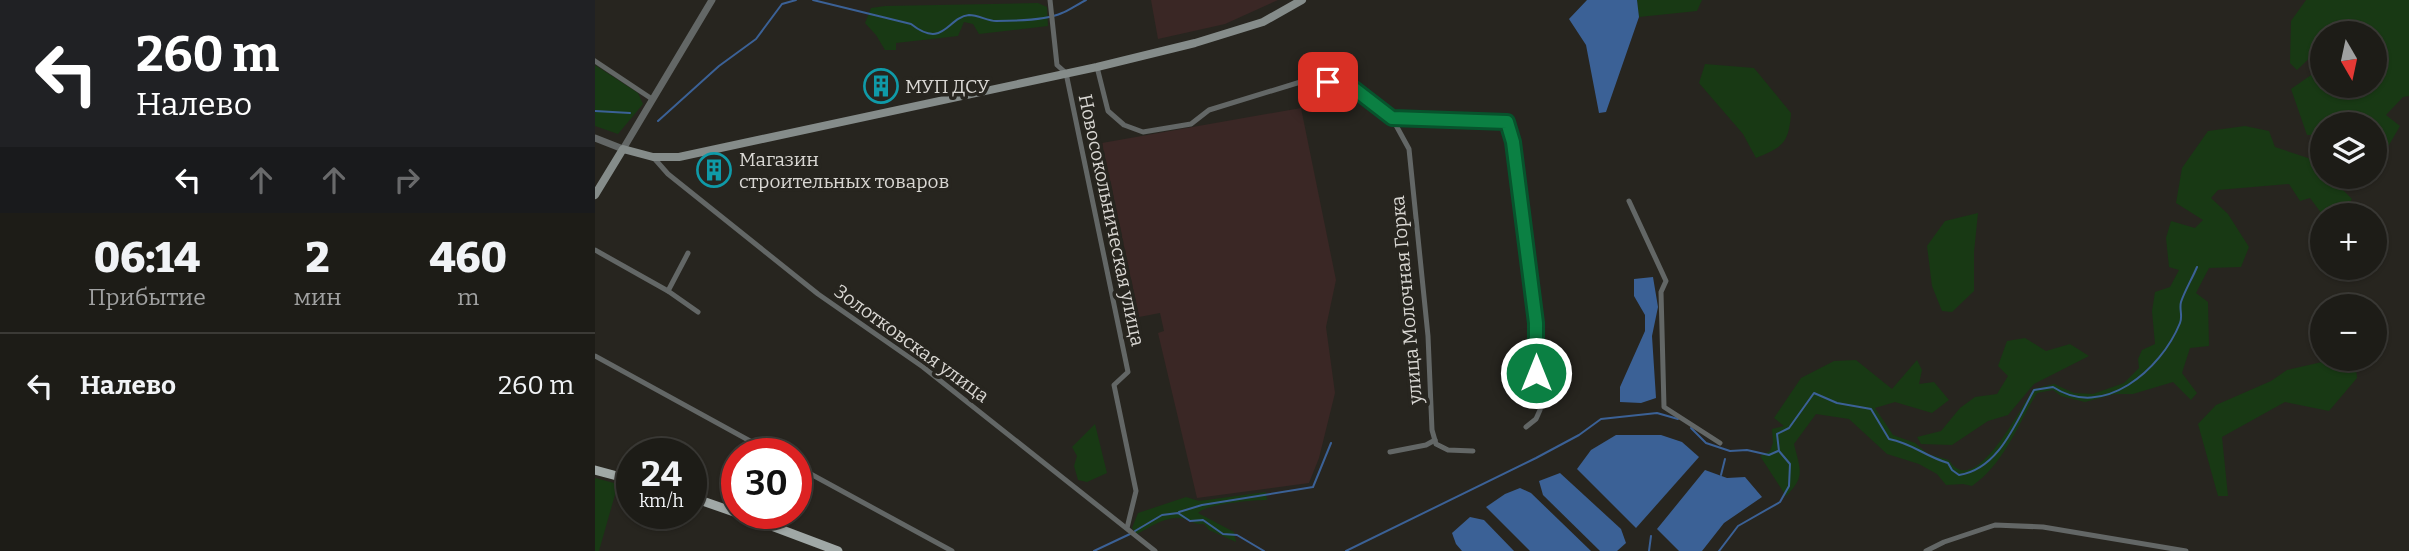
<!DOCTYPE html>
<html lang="ru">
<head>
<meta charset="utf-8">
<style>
	body { margin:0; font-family:Bitter,serif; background:#2a2924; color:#f1f3f6; height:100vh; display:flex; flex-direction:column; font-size:26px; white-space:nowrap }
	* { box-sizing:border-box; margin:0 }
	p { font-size:23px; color:#a0a1a1 }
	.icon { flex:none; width:38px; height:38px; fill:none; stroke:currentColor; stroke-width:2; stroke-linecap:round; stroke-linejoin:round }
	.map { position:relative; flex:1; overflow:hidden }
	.drawer { display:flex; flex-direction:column; background:#1d1c17; width:595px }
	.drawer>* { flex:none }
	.hud { background:#202124; color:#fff; overflow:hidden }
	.needle { width:46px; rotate:171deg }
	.fabs { position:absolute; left:1715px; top:21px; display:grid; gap:14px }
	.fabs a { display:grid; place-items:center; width:77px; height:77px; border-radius:50%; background:#1d1c17; box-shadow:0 2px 5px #0004,0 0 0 2px #3b3a36; font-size:35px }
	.speed { position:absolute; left:21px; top:438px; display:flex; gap:14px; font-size:35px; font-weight:700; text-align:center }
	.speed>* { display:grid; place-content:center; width:91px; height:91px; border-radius:50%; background:#1d1c17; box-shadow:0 2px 5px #0004,0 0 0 2px #3b3a36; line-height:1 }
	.speed small { font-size:18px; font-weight:400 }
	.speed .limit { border:10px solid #d22; background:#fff; color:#111 }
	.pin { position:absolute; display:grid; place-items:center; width:60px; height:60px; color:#fff; margin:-30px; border-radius:14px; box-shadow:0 4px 10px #0006 }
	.me { position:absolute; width:77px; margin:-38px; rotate:0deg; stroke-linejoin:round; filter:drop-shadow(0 0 5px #0008) }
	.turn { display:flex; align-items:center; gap:24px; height:147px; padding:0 21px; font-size:32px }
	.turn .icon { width:91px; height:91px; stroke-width:2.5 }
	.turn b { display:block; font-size:49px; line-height:60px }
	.lanes { display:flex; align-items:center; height:66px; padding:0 21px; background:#0003; justify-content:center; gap:35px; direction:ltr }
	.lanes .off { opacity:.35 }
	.eta { display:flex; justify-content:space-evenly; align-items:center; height:119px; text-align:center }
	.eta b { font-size:42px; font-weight:800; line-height:49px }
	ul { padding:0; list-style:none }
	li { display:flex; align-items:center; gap:21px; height:105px; padding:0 21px; border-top:2px solid #3b3a36 }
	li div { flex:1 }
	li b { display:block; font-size:26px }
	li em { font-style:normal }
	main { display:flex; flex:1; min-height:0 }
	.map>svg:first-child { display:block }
</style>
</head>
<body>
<main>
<section class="drawer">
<div class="hud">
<div class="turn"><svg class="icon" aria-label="left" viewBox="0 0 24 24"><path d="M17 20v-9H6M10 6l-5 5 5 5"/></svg><div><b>260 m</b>Налево</div></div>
<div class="lanes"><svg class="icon" aria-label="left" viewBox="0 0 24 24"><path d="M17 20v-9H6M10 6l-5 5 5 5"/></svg><svg class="icon off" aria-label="ahead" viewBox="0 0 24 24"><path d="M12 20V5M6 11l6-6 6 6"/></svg><svg class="icon off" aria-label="ahead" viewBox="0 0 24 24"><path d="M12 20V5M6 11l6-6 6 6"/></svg><svg class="icon off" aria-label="right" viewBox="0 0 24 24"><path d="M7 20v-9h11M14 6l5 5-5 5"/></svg></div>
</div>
<div class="eta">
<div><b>06:14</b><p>Прибытие</p></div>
<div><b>2</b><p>мин</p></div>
<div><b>460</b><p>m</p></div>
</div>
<ul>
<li><svg class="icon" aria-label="left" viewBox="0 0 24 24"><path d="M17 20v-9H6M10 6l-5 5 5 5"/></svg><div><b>Налево</b></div><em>260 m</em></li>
</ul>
</section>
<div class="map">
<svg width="1814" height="551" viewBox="0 0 1814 551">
	<rect width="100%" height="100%" fill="#27251f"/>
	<g fill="#3a2725">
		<polygon points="556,0 683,0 630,24 563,39"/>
		<polygon points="706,108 741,280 731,327 740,393 724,458 714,483 602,498 563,333 569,331 565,313 544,317 507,143"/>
	</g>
	<g fill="#183914">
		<polygon points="1042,0 1107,0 1102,11 1044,17"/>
		<polygon points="1711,0 1814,0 1814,96 1808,97 1791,115 1805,126 1787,157 1780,159 1780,124 1727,124 1727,135 1712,135 1696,89 1719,73 1727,72 1727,86 1780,86 1780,33 1727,33 1727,48 1724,49 1702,70 1695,63 1696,21"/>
		<polygon points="443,3 452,7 453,26 384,34 378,24 369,22 363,36 301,43 301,50 290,50 281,35 270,23 276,8 290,6"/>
		<path d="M1110,64l49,4 37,45c-2,30 -8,34 -35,45l-13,-24 -44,-51z"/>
		<polygon points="0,65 43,93 48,104 23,134 0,126"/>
		<path d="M1650,126l24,5 6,16 36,12 11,-9v27h40l-21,11 11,11 -7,13 -9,-5 -14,7 -12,-16 -10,3 -11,-17 -71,6 -7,8 17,16 21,33 -8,20 -32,1 -13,25 12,9 1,44 -19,2 -8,25 15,20 -6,7 -18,-18 -40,12h-18l-30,8 -24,-6 -8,-6 -16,3c-20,33 -33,71 -65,93l-9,-2 -17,1 -9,-11 -18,-10 -32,-10 -38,-35 -33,-5 -22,30c6,25 12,33 -8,52l-26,-40 10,-5 3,-8 -1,-14 12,-3 -10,-8 27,-40 33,-17 22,-1 36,29 25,-29 5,10 -3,14 15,-2 15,18 -17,13 -37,-11 -20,6 18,27 22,8 13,11 21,6c25,41 72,-52 84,-71l21,-5 20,9 19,1 31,-11 15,-15 -1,-9 4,-9 13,-6 -3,-33 3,-19 15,-5 9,-17 -10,-3 -3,-29 5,-17 24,7 8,-8 -27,-17 6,-35 26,-37z"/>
		<polygon points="1383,213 1379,252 1379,291 1357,312 1347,311 1337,286 1332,246 1350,221"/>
		<polygon points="1430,338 1451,351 1475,344 1494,356 1439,384 1413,415 1393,421 1357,445 1326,444 1322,437 1346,431 1365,408 1380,397 1402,394 1413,376 1403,366 1412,341"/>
		<polygon points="1740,359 1760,359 1762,378 1734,411 1690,402 1627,437 1633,496 1623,496 1603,424 1621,405 1676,381 1692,370"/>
		<polygon points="500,424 512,473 492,482 483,480 479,466 482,456 477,447"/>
		<polygon points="0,478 23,484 4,551 0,551"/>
		<path d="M671,492l1,8c-14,0 -61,4 -69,13l36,19 2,10 -27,-12 -5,-6c-9,1 -14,-4 -23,-6 -15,-2 -31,9 -44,16l-5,-6 6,-15 48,-16 13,4z"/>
	</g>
	<g fill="#3b6196">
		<polygon points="992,0 1042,0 1044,17 1011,112 1004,113 991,45 974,19"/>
		<polygon points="1058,277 1063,307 1057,336 1061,398 1046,403 1025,402 1025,387 1050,331 1050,315 1039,296 1039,279"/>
		<polygon points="1021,435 1066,435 1087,442 1104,457 1041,528 982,469 996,450"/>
		<polygon points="1110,470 1132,478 1150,477 1167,497 1129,523 1107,551 1084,551 1062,529"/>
		<polygon points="965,473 1026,529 1031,543 1022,551 1005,551 948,495 944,481"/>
		<polygon points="925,488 936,493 996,551 935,551 891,507 910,494"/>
		<polygon points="875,517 889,520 919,551 867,551 861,544 857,533"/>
	</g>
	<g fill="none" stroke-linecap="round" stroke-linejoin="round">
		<g stroke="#3b6196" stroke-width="2">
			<path d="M218,0l98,24c33,26 36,-7 58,-9 10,0 18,6 27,6 17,0 51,-1 66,-8 6,-2 16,-9 24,-13"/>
			<polyline points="0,111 35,113"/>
			<polyline points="63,121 124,66 161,39 187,4 201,0"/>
			<polyline points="1096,428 1111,443 1135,451 1152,450 1174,455 1183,451"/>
			<polyline points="1126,475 1130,459"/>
			<polyline points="584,512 607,505 718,487 736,443"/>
			<polyline points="540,531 567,515 583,513 595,521 608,520 628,534 642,535 669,551"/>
			<polyline points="499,551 535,534"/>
			<polyline points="751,551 941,458 984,435 1006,419 1062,413 1083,419"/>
			<polyline points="1054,551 1056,536"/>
			<path d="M1124,551l19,-25 42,-24 9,-16 1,-22 -11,-13 -2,-17 12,-6 25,-35 23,10 34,6 18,30c25,5 35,17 59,24l4,7 7,5c40,-6 57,-53 75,-85l19,-3c50,33 108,-17 127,-64 3,-7 -1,-14 1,-21 4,-12 11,-23 16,-35"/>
		</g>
		<g stroke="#636766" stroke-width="5">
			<polyline points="455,0 462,65 471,73 533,372 519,385 541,491 532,528"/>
			<polyline points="0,61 57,99"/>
			<polyline points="502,67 513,111 529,125 548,132 596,124 614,110 712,80 753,84 797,118 912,122 918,142 941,323 941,373 947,398 945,410 941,419 931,427"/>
			<polyline points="797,118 814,149 833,336 837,430 841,444 853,450 878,451"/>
			<polyline points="58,157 73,174 223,294 328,367 560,551"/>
			<polyline points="1034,201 1071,281 1066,292 1069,407 1125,443"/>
			<polyline points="0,250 73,291 93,253"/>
			<polyline points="73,291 103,312"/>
			<polyline points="0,356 177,453"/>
			<polyline points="795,452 831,445 840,440"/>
			<polyline points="201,466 357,551"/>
			<polyline points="1331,551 1349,542 1400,525 1448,527 1591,551"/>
		</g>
		<polyline stroke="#636766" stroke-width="7" points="0,138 28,149 117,0"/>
		<polyline stroke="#858c8a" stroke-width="8" points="0,195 28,149 58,157 84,157 502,67 600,43 668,22 707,0"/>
		<g stroke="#a0a8a6" stroke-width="9">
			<polyline points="0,470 37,480"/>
			<polyline points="96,497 142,513"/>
			<polyline points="142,513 243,551"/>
		</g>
	</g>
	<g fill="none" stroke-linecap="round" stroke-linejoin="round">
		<g stroke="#07532c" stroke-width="18">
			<polyline id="route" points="733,82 753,84 797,118 912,122 918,142 941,323 941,373"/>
		</g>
		<use href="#route" stroke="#0b8043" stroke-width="12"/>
	</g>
	<defs>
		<g id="building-ring" transform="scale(1.75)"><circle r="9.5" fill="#27251f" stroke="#0f9aa8" stroke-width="1.5"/><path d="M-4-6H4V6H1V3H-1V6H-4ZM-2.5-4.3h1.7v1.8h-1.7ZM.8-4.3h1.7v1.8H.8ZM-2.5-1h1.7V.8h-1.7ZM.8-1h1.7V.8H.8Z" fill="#0f9aa8"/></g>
	</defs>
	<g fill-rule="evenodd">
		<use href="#building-ring" x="286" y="86"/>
		<use href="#building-ring" x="119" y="170"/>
	</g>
	<g text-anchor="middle" stroke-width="7" stroke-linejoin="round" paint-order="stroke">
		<g font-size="19" fill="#d9d7d3" stroke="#27251f" text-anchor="start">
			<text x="310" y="93">МУП ДСУ</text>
			<text x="144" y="166">Магазин<tspan x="144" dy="22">строительных товаров</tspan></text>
		</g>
		<g font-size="19" fill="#d9d7d3" stroke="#27251f">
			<text transform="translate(517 220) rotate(78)" y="7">Новосокольническая улица</text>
			<text transform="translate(811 300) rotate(-95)" y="7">улица Молочная Горка</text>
			<text transform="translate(317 343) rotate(36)" y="7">Золотковская улица</text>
		</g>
	</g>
</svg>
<div class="fabs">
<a><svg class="needle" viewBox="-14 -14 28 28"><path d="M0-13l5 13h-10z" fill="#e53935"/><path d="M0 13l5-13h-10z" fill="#a0a1a1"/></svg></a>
<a><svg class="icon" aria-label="layers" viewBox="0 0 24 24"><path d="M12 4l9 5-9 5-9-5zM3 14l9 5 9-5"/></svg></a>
<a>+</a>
<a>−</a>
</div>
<div class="speed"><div>24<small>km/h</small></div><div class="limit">30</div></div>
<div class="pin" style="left:733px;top:82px;background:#d93025"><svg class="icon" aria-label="arrive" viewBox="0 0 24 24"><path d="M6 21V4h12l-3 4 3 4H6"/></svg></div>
<svg class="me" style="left:941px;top:373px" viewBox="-20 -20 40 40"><circle r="17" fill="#0b8043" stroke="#fff" stroke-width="3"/><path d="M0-11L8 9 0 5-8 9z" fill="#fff"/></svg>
</div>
</main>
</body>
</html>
